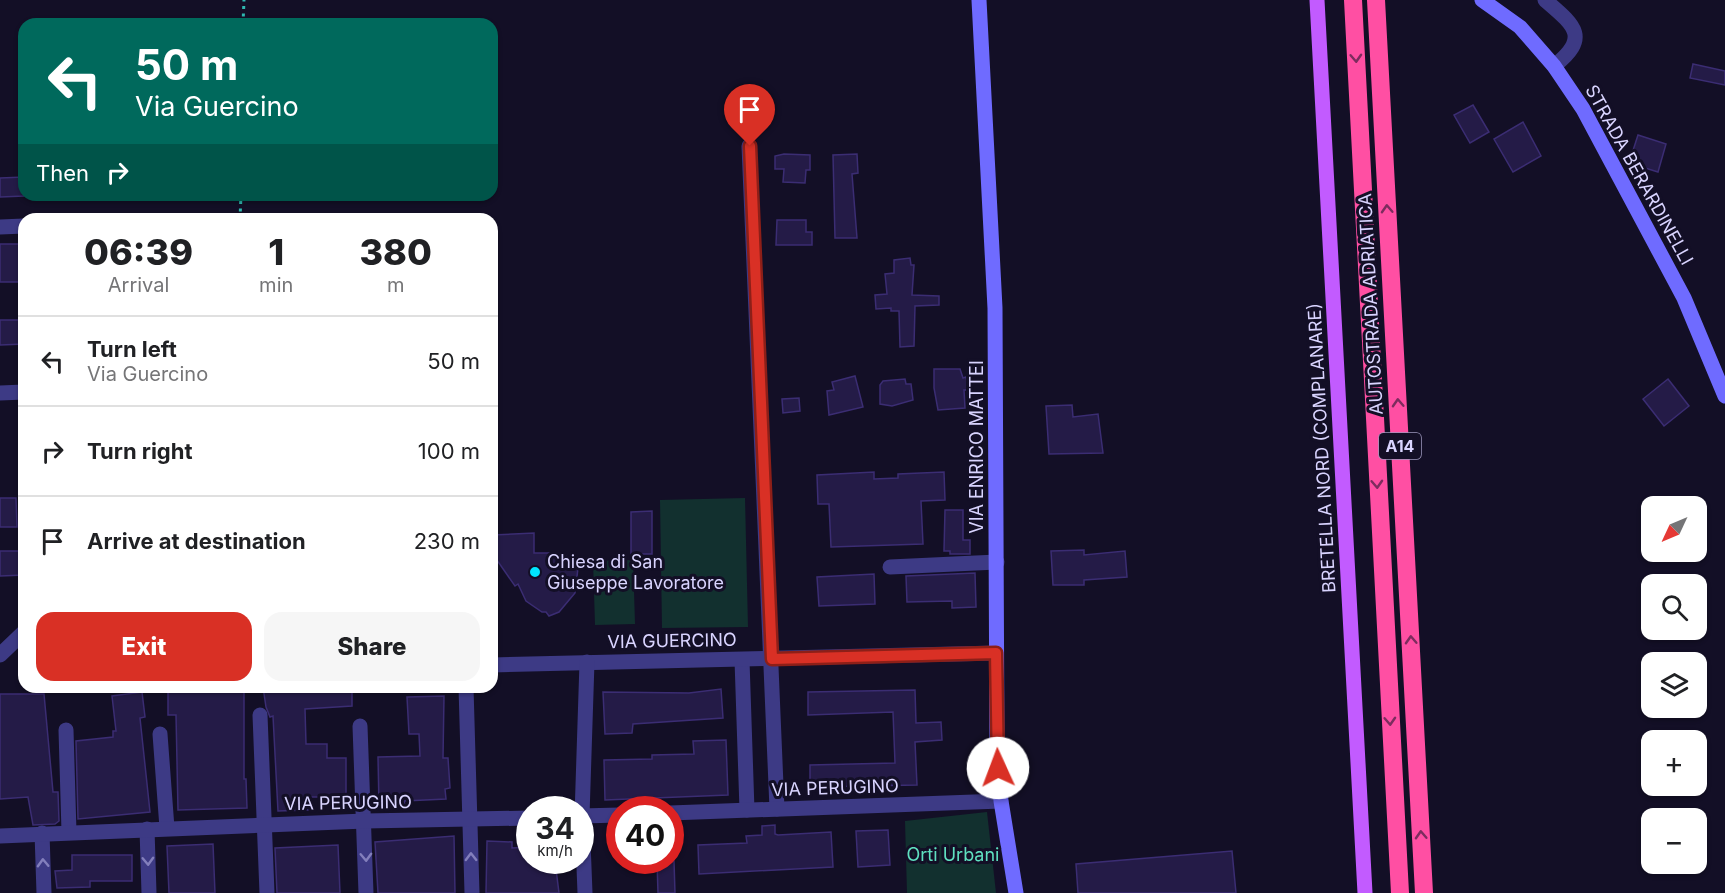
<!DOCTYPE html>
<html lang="en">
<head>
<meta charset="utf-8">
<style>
	body { margin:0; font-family:Inter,sans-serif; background:#f6f6f6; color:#202124; height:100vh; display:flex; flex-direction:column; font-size:22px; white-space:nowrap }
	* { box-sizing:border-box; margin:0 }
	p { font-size:20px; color:#757577 }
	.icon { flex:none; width:33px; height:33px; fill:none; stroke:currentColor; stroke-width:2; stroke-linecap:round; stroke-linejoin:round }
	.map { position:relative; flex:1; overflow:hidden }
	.details { position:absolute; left:18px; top:213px; width:480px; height:480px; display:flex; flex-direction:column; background:#fff; border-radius:18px; box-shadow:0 2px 4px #0004 }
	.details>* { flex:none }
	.guide { position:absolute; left:18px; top:18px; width:480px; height:183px; border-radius:18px; box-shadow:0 2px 4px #0004; background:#00695c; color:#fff; overflow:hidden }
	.needle { width:39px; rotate:226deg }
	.controls { position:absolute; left:1641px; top:496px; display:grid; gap:12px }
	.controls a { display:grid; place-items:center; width:66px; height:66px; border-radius:12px; background:#fff; box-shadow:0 2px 4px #0004; font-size:30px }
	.speed { position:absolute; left:516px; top:796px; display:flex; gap:12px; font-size:30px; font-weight:700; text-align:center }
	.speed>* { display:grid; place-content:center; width:78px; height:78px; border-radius:50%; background:#fff; box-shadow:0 2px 4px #0004; line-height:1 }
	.speed small { font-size:15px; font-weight:400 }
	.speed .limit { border:9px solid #d22; background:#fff; color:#111 }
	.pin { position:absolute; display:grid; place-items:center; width:51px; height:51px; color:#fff; margin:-62px -26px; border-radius:50% 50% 50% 0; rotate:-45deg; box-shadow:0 0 6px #0007 }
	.pin .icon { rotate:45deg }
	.me { position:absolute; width:66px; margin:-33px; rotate:358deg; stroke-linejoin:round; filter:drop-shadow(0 0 4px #0008) }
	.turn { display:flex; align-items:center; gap:21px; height:126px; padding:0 18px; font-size:27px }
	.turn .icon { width:78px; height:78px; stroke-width:2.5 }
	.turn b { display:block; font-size:42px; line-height:51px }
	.then { display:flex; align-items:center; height:57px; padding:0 18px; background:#0003; gap:12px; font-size:22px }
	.eta { display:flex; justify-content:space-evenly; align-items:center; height:102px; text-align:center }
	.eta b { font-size:36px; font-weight:800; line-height:42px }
	.action { display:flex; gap:12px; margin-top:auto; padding:12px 18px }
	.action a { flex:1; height:69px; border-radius:18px; background:#d93025; color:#fff; font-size:24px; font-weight:800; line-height:69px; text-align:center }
	.action a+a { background:#f6f6f6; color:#202124 }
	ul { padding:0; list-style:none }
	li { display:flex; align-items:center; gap:18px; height:90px; padding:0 18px; border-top:2px solid #e0e0e0 }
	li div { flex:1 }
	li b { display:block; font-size:22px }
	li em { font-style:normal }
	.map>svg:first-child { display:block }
</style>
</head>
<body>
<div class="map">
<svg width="1725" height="893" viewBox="0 0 1725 893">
	<rect width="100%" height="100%" fill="#130f26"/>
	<g fill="#12302f">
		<polygon points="745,498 748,627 662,628 660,500"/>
		<polygon points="633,560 635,624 595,625 593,561"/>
		<polygon points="987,812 996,893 907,893 905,821"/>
	</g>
	<g fill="#241b47" stroke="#3b2d73" stroke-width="1.5">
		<polygon points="1693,64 1725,71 1725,85 1690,78"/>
		<polygon points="1473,105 1489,132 1470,143 1454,115"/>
		<polygon points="1523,122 1541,156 1513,172 1494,139"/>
		<polygon points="1638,135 1666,144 1658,172 1629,163"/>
		<polygon points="784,154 810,155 810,170 806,170 805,183 783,182 784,169 775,169 775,156"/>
		<polygon points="857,154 858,173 852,174 857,238 835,238 833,155"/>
		<polygon points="24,177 24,196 0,197 0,178"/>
		<polygon points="777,220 806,220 806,232 812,232 812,245 776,245"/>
		<rect x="0" y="244" width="24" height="38"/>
		<polygon points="910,258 911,265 914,265 912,295 939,296 939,305 915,306 914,346 900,347 899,311 891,311 891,308 876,309 875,295 887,294 885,274 894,273 894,260"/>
		<polygon points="0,320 24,320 24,344 0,345"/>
		<polygon points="934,369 960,369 963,378 966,377 969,390 964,390 965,408 938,410 934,388"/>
		<polygon points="855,376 863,407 829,415 827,391 834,390 832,382"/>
		<polygon points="905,379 906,384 911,384 913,400 892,406 880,404 880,385 883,381"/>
		<polygon points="1668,379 1689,406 1664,426 1643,399"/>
		<polygon points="799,398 800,411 783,413 782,399"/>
		<polygon points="1072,405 1073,417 1098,414 1103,453 1049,454 1046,406"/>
		<polygon points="874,472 874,479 898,478 898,474 944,472 945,500 921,501 923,544 831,547 829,504 818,504 817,475"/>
		<polygon points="0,498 16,498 17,527 0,527"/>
		<polygon points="945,510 963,510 963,540 970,540 970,554 950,554 950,551 944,551"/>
		<polygon points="652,511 652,554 631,554 631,512"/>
		<polygon points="534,533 534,553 557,553 566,556 578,568 575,593 559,612 549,616 546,612 542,612 526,601 518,584 515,586 492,553 492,535"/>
		<polygon points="1084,550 1084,555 1125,551 1127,577 1084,580 1084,585 1053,585 1051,551"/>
		<polygon points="0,551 24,551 24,575 0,576"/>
		<polygon points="975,573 976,607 952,608 952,601 907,602 906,576"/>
		<polygon points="874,574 875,604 819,606 817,577"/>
		<polygon points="168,687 244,687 244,779 246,779 247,808 178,810 176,715 168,715"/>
		<polygon points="263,687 352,687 352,706 305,709 306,744 327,744 327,758 346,758 346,797 308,797 308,810 278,811 273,716 270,717 266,707"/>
		<polygon points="721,689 723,718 633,724 632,733 605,734 603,692 689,693"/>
		<polygon points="915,690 916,723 941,722 942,740 915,742 917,785 810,787 810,765 895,763 893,712 808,715 808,692"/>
		<polygon points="142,692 145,717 140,718 150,812 78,819 76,741 113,737 113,731 116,731 112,696"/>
		<polygon points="0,694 44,694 53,792 58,792 59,821 55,824 33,825 28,797 0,799"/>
		<polygon points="444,696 443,758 448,758 450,788 445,789 446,799 404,801 405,805 379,806 378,757 420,756 419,734 409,734 407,697"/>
		<polygon points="726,740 728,795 605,800 604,760 652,759 652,755 694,754 693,741"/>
		<polygon points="775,825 775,834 778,835 831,832 833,867 699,874 698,845 747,843 746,836 762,835 762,826"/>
		<polygon points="888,830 890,865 858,867 856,831"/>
		<polygon points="454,836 455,893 378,893 375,842"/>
		<polygon points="487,841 512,842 512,848 530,847 530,861 555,861 559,893 486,893"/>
		<polygon points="213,844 215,893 169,893 167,846"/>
		<polygon points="338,845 340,893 277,893 275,848"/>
		<polygon points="1232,851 1236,893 1078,893 1076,864"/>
		<polygon points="72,855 132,855 132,881 90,881 90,887 57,888 55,871 72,870"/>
		<polygon points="657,861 674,861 675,893 658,893"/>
	</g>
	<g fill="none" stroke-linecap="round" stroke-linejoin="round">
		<g stroke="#2fb8b0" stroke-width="3" stroke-dasharray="3 4.5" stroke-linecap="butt">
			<polyline points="243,24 244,0"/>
			<polyline points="167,219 169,219"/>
			<polyline points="240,219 241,195"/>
		</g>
		<g stroke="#3d3a85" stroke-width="15">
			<path d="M1545,0c29,25 46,37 9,66"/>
			<polyline points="749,146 777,809"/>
			<polyline points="0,227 24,226"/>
			<polyline points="0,393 24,392"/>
			<polyline points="890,567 997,562"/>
			<polyline points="0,655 24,632"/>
			<polyline points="742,660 747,810"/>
			<polyline points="492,665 996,653"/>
			<polyline points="466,687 472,893"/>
			<polyline points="260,715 267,893"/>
			<polyline points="360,726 366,893"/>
			<polyline points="66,730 69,832"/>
			<polyline points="160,734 167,828"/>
			<polyline points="670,813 1001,801"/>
			<polyline points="580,816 620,815"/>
			<polyline points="147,829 149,893"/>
			<polyline points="42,833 44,893"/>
			<polyline points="0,836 365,821 530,818"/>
			<polyline points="585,893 582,816 587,662"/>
		</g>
		<g stroke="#6f6bff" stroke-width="15">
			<polyline points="979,0 995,308 997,751 1001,801 1016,893"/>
			<polyline points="1482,0 1520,27 1554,66 1583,109 1684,298 1725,396"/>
		</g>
		<polyline stroke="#c25bff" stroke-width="15" points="1317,0 1365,893"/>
		<g stroke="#ff4fa3" stroke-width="18">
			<polyline points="1353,0 1400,893"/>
			<polyline points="1376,0 1424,893"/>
		</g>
	</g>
	<defs><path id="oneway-chevron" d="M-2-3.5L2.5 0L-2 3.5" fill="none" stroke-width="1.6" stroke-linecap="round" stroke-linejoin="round" transform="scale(1.5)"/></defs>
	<g stroke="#7d2c5e">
		<use href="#oneway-chevron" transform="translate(1356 58) rotate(87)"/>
		<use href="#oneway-chevron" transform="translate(1387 209) rotate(-93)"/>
		<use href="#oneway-chevron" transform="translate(1398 403) rotate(-93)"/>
		<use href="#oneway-chevron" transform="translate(1377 484) rotate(87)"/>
		<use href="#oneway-chevron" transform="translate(1411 640) rotate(-93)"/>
		<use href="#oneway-chevron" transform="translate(1390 721) rotate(87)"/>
		<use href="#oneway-chevron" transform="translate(1421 835) rotate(-93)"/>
	</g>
	<g stroke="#837fbc">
		<use href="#oneway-chevron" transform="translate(366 857) rotate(88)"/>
		<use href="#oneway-chevron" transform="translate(471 857) rotate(-91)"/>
		<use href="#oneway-chevron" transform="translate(148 861) rotate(88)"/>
		<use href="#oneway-chevron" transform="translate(43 863) rotate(-92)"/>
	</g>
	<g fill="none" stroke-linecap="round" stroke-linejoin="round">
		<g stroke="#8d1f18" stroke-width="15">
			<polyline id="route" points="750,146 772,659 996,653 998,768"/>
		</g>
		<use href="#route" stroke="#d93025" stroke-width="10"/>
	</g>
	<circle fill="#00e5ff" stroke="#130f26" stroke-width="2" cx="535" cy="572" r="6"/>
	<g text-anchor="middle" stroke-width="6" stroke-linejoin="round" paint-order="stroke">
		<rect fill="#130f26" stroke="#9e99be" stroke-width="1.5" x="1379" y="433" width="42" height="26" rx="4.5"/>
		<g font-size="16" font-weight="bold" fill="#d9d4ff">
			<text x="1400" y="452">A14</text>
		</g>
		<g font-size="18" fill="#d9d4ff" stroke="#130f26">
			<text transform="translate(1639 175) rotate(61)" y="6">STRADA BERARDINELLI</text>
			<text transform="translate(1371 304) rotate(-93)" y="6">AUTOSTRADA ADRIATICA</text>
			<text transform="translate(977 447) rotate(-90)" y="6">VIA ENRICO MATTEI</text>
			<text transform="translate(1322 448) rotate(-93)" y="6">BRETELLA NORD (COMPLANARE)</text>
			<text transform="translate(672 641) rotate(-1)" y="6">VIA GUERCINO</text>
			<text transform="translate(835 788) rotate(-2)" y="6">VIA PERUGINO</text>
			<text transform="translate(348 803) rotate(-1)" y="6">VIA PERUGINO</text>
		</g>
		<g font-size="18" fill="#d9d4ff" stroke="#130f26" text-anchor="start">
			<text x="547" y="568">Chiesa di San<tspan x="547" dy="21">Giuseppe Lavoratore</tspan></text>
		</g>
		<g font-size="18" fill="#5fe0c0" stroke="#130f26">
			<text x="953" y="861">Orti Urbani</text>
		</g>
	</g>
</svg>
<div class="controls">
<a><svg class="needle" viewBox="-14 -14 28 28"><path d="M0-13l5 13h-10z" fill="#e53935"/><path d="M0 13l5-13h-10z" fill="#757577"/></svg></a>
<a><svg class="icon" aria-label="search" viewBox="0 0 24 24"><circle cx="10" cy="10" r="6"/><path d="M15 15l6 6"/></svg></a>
<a><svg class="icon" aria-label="layers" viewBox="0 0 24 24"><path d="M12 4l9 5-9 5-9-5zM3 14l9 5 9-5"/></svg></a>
<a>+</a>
<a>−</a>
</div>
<div class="speed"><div>34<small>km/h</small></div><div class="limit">40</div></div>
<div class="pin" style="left:750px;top:146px;background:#d93025"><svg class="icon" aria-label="arrive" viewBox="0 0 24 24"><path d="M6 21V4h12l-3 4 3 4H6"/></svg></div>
<svg class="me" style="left:998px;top:768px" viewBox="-20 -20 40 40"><circle r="19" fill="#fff"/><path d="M0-13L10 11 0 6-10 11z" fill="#d93025"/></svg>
<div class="guide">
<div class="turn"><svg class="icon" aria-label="left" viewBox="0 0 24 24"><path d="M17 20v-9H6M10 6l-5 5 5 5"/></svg><div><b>50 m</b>Via Guercino</div></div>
<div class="then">Then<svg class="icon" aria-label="right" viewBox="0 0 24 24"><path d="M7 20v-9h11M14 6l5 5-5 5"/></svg></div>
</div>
<section class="details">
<div class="eta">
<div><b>06:39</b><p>Arrival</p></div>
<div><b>1</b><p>min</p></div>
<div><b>380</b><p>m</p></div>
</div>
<ul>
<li><svg class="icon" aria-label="left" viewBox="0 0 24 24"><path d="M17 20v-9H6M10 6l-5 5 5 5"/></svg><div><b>Turn left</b><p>Via Guercino</p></div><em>50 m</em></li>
<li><svg class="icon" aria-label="right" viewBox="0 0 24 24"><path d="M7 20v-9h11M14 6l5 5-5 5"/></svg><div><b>Turn right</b></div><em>100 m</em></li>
<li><svg class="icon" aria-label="arrive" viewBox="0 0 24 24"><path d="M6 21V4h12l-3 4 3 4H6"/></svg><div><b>Arrive at destination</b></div><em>230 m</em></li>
</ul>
<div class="action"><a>Exit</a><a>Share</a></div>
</section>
</div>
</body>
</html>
